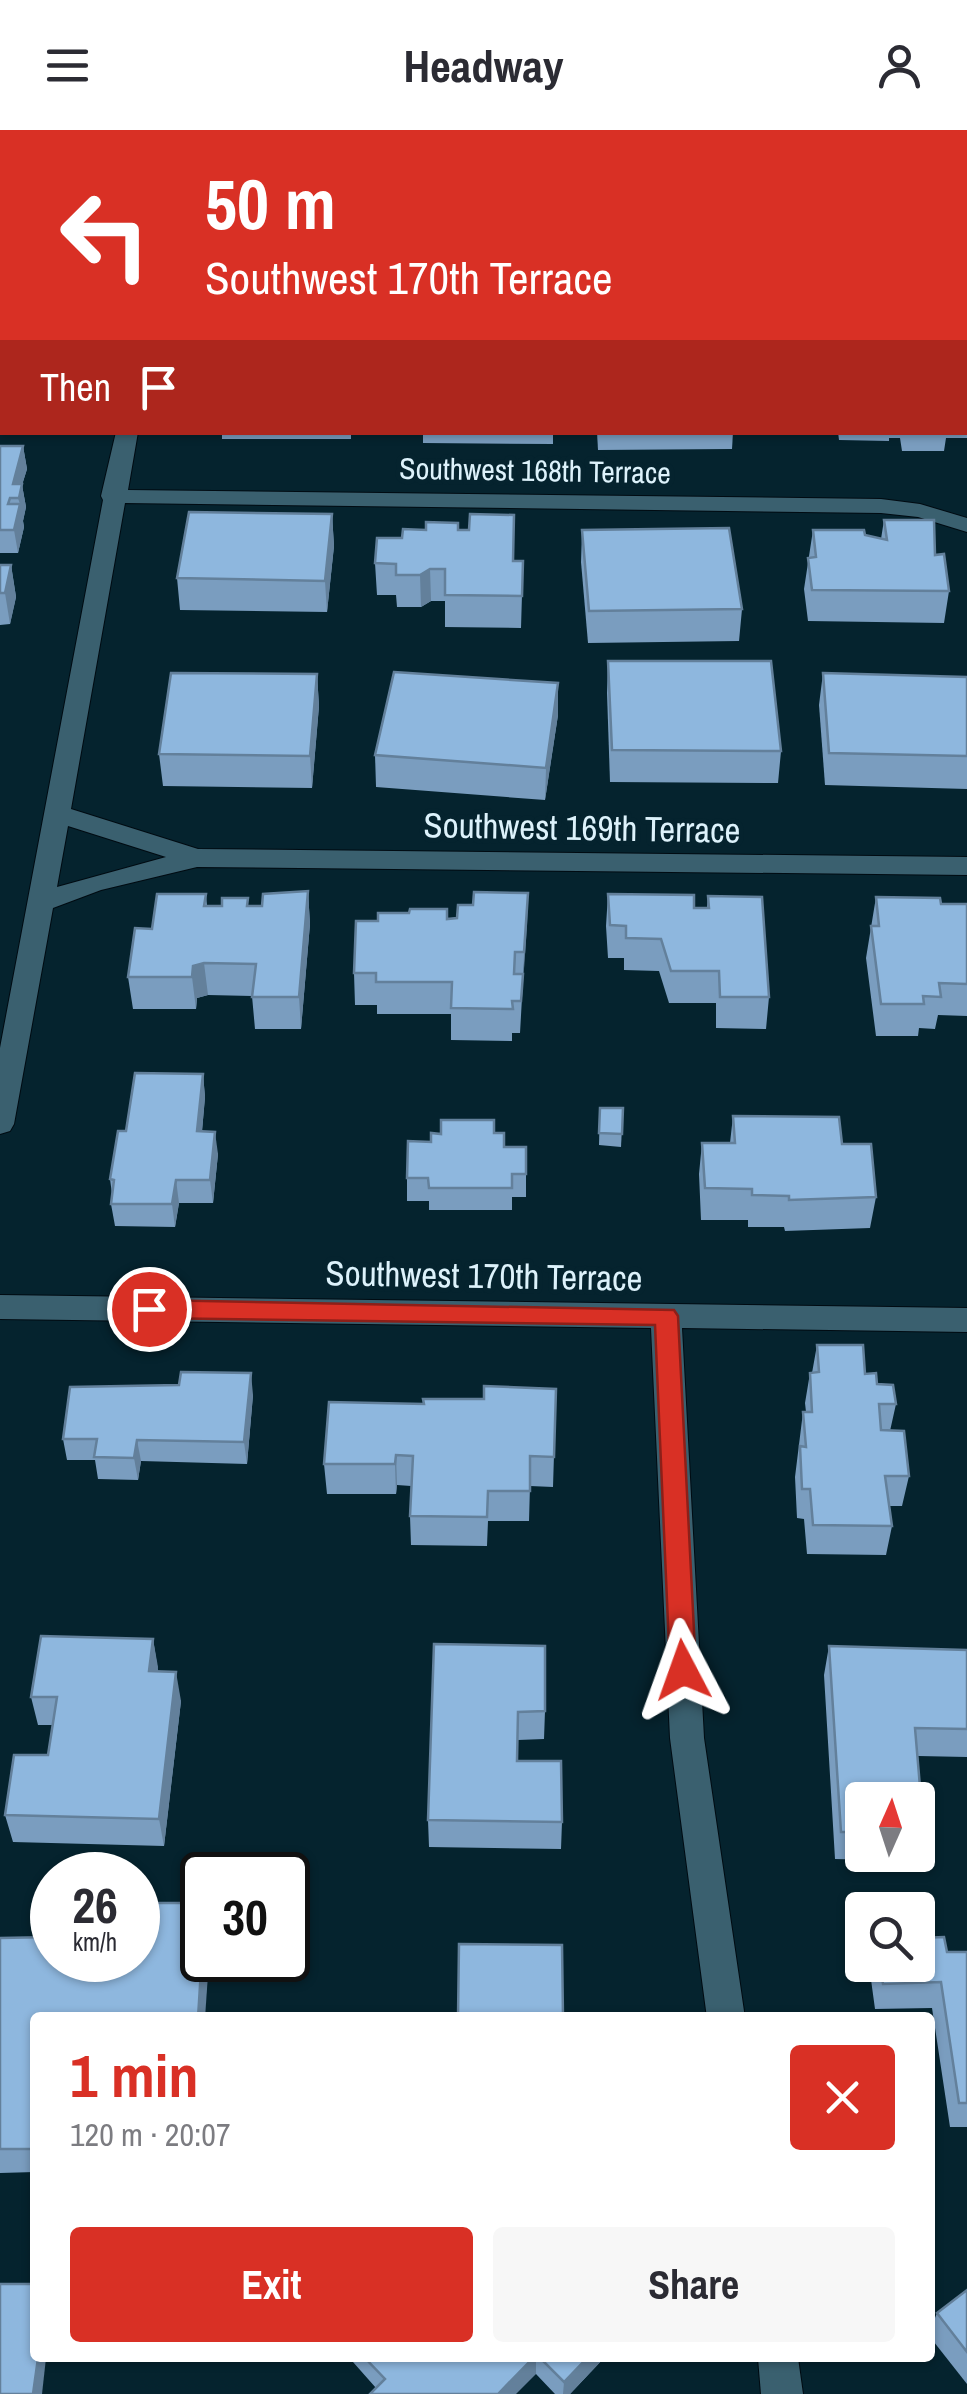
<!DOCTYPE html>
<html lang="en">
<head>
<meta charset="utf-8">
<style>
	body { margin:0; font-family:"Archivo Narrow",sans-serif; background:#f7f7f7; color:#2b2b33; height:100vh; display:flex; flex-direction:column; font-size:38px; white-space:nowrap }
	* { box-sizing:border-box; margin:0 }
	p { font-size:32px; color:#7c7c81 }
	.icon { flex:none; width:55px; height:55px; fill:none; stroke:currentColor; stroke-width:2; stroke-linecap:round; stroke-linejoin:round }
	.map { position:relative; flex:1; overflow:hidden }
	.sheet { position:absolute; left:30px; top:1882px; width:905px; height:350px; display:flex; flex-direction:column; background:#fff; border-radius:10px; box-shadow:0 2px 8px #0004 }
	.sheet>* { flex:none }
	.top-card { position:absolute; left:0px; top:0px; width:968px; height:305px; box-shadow:0 2px 8px #0004; background:#d93025; color:#fff; overflow:hidden }
	.needle { width:65px; rotate:3deg }
	.fabs { position:absolute; left:845px; top:1652px; display:grid; gap:20px }
	.fabs a { display:grid; place-items:center; width:90px; height:90px; border-radius:10px; background:#fff; box-shadow:0 2px 8px #0004; font-size:50px }
	.speed { position:absolute; left:30px; top:1722px; display:flex; gap:20px; font-size:50px; font-weight:700; text-align:center }
	.speed>* { display:grid; place-content:center; width:130px; height:130px; border-radius:50%; background:#fff; box-shadow:0 2px 8px #0004; line-height:1 }
	.speed small { font-size:25px; font-weight:400 }
	.speed .limit { border:5px solid #111; border-radius:15px; background:#fff; color:#111 }
	.pin { position:absolute; display:grid; place-items:center; width:85px; height:85px; color:#fff; margin:-42px; border:5px solid #fff; border-radius:50%; box-shadow:0 2px 10px #0007 }
	.me { position:absolute; width:110px; margin:-55px; rotate:356deg; stroke-linejoin:round; filter:drop-shadow(0 0 8px #0008) }
	.turn { display:flex; align-items:center; gap:35px; height:210px; padding:0 40px; font-size:45px }
	.turn .icon { width:130px; height:130px; stroke-width:2.5 }
	.turn b { display:block; font-size:70px; line-height:85px }
	.then { display:flex; align-items:center; height:95px; padding:0 40px; background:#0003; gap:20px; font-size:38px }
	.round { display:grid; place-items:center; flex:none; width:105px; height:105px; border-radius:10px; background:#f7f7f7 }
	.head { display:flex; align-items:center; justify-content:space-between; height:170px; padding:0 40px }
	h1 { font-size:60px; font-weight:800; line-height:75px; color:#d93025 }
	.cta { display:flex; gap:20px; margin-top:auto; padding:20px 40px }
	.cta a { flex:1; height:115px; border-radius:10px; background:#d93025; color:#fff; font-size:40px; font-weight:800; line-height:115px; text-align:center }
	.cta a+a { background:#f7f7f7; color:#2b2b33 }
	header { display:flex; justify-content:space-between; align-items:center; height:130px; padding:0 40px; background:#fff; font-size:45px; font-weight:800 }
	.map>svg:first-child { display:block }
</style>
</head>
<body>
<header><svg class="icon" aria-label="menu" viewBox="0 0 24 24"><path d="M4 6h16M4 12h16M4 18h16"/></svg>Headway<svg class="icon" aria-label="person" viewBox="0 0 24 24"><circle cx="12" cy="8" r="4"/><path d="M4 21q1-7 8-7t8 7"/></svg></header>
<div class="map">
<svg width="967" height="2264" viewBox="0 0 967 2264">
	<rect width="100%" height="100%" fill="#05232e"/>
	<g fill="none" stroke-linecap="round" stroke-linejoin="round">
		<g stroke="#000b12" stroke-width="2">
			<g id="street">
				<polygon points="470,0 491,0 492,2 471,2"/>
				<rect x="965" y="40" width="2" height="12"/>
				<path d="M116,302h22l-10,58 753,9 39,5 47,14v14l-49,-15 -37,-4 -756,-10 -54,306 127,40 769,8v18l-770,-8 -96,23 -48,18 -39,216 -4,7 -10,3v-86l103,-548 -2,-4zM68,696l98,31 -109,30z"/>
				<polygon points="0,1165 967,1178 967,1202 682,1198 704,1608 745,1888 707,1888 670,1608 651,1198 0,1189"/>
				<polygon points="758,2228 798,2228 803,2264 761,2264"/>
			</g>
		</g>
		<g stroke="#000b12" stroke-width="2">
			<g id="secondary">
				<rect x="0" y="173" width="2" height="12"/>
				<rect x="965" y="184" width="2" height="12"/>
			</g>
		</g>
		<use href="#street" fill="#3a606f" fill-rule="evenodd"/>
		<use href="#secondary" fill="#3a606f" fill-rule="evenodd"/>
	</g>
	<g fill="#7a9dbf" fill-rule="evenodd">
		<rect x="703" y="0" width="103" height="2"/>
		<polygon points="944,0 967,0 967,12 965,11 965,2 949,2"/>
		<polygon points="965,58 967,58 967,109 965,101"/>
		<rect x="0" y="216" width="2" height="65"/>
		<polygon points="965,241 967,250 967,308 946,308 944,321 902,321 900,308 889,308 889,311 839,310 838,302 965,302"/>
		<rect x="222" y="302" width="129" height="7"/>
		<polygon points="423,302 553,302 553,314 423,313"/>
		<polygon points="597,302 733,302 732,319 598,320"/>
		<polygon points="0,316 23,316 27,339 22,355 26,377 23,391 24,397 18,423 0,423"/>
		<polygon points="332,384 334,416 327,482 180,480 177,448"/>
		<polygon points="884,390 935,425 949,461 944,493 808,491 804,459 813,400 881,409"/>
		<polygon points="458,400 513,431 523,431 521,498 445,497 445,471 431,471 421,477 397,477 396,465 377,465 375,433 402,408"/>
		<polygon points="582,400 742,479 739,511 588,513 581,432"/>
		<polygon points="0,435 11,435 16,467 10,494 0,495"/>
		<polygon points="608,531 781,621 778,653 610,652 607,563"/>
		<polygon points="823,543 967,547 967,659 825,655 819,575"/>
		<polygon points="317,544 319,576 312,658 163,656 159,624"/>
		<polygon points="558,553 558,585 545,670 376,657 375,625"/>
		<polygon points="308,761 310,794 301,899 255,899 252,866 208,865 197,868 196,879 133,879 128,847 152,799 206,764 207,776 262,776"/>
		<polygon points="528,763 520,903 512,903 512,911 451,910 451,884 377,884 377,875 355,875 354,843 447,789 457,788 473,775"/>
		<polygon points="608,764 694,778 707,778 708,766 769,867 766,899 716,898 716,873 669,873 659,841 624,840 624,828 608,828 606,796"/>
		<polygon points="876,767 941,774 967,774 967,886 938,885 935,899 919,898 918,906 876,906 866,828"/>
		<polygon points="203,944 205,967 202,1001 218,1024 213,1073 179,1073 175,1097 115,1096 111,1074 112,1064 110,1049 126,1001"/>
		<polygon points="600,978 623,978 621,1017 599,1015"/>
		<polygon points="733,986 842,1014 876,1067 870,1098 785,1101 784,1097 748,1097 748,1090 701,1090 699,1044 702,1013 730,1013"/>
		<polygon points="494,1003 504,1017 526,1017 526,1067 512,1067 512,1080 429,1080 429,1071 407,1071 407,1048 431,1012"/>
		<polygon points="817,1215 865,1244 896,1274 890,1301 909,1346 902,1376 889,1376 892,1396 886,1425 807,1424 804,1389 797,1388 795,1347 803,1282 806,1282 805,1273 810,1243 812,1243"/>
		<polygon points="556,1259 553,1357 530,1356 529,1391 488,1391 487,1416 411,1415 410,1386 411,1356 397,1355 396,1364 327,1364 324,1334 424,1274 484,1269"/>
		<polygon points="253,1265 247,1334 141,1331 138,1350 98,1349 95,1330 67,1330 63,1309"/>
		<polygon points="153,1509 158,1541 181,1571 164,1716 13,1712 5,1685 48,1625 53,1595 38,1595 31,1567"/>
		<polygon points="434,1514 545,1581 544,1609 518,1610 517,1631 562,1692 561,1719 429,1717 428,1690"/>
		<path d="M829,1516l138,4v107l-49,-1 6,78 -7,27 -82,-2 -11,-184zM862,1670h56v55h-56z"/>
		<polygon points="0,1808 52,1830 35,1888 35,2042 0,2043"/>
		<polygon points="947,1822 967,1822 967,1997 950,1997 932,1878 875,1879 869,1835 918,1835"/>
		<polygon points="967,2160 967,2254 930,2207 930,2200 937,2183"/>
		<polygon points="352,2228 604,2228 570,2264 555,2264 536,2244 376,2258 353,2232"/>
	</g>
	<g fill="#63809b">
		<polygon points="23,316 27,339 22,355 26,377 23,391 24,397 18,423 14,400 20,374 13,354"/>
		<polygon points="332,384 334,416 327,482 325,451"/>
		<polygon points="11,435 16,467 10,494 5,463"/>
		<polygon points="430,439 431,471 421,477 420,445"/>
		<polygon points="317,544 319,576 312,658 310,626"/>
		<polygon points="558,553 558,585 545,670 546,638"/>
		<polygon points="308,761 310,794 301,899 299,867"/>
		<polygon points="528,763 527,795 523,854 524,822"/>
		<polygon points="204,833 208,865 197,868 196,879 192,847 193,836"/>
		<polygon points="203,944 205,967 200,1024 197,1001"/>
		<polygon points="215,1002 218,1024 213,1073 210,1050"/>
		<polygon points="176,1050 179,1073 175,1097 172,1074"/>
		<polygon points="251,1243 253,1265 247,1334 244,1312"/>
		<polygon points="137,1310 141,1331 138,1350 134,1328"/>
		<polygon points="396,1325 397,1355 396,1364 395,1334"/>
		<polygon points="153,1509 158,1537 154,1569 149,1541"/>
		<polygon points="176,1542 181,1571 164,1716 159,1689"/>
		<polygon points="202,1830 209,1830 205,1888 198,1888"/>
		<polygon points="38,2228 46,2228 42,2264 33,2264"/>
		<polygon points="533,2228 536,2228 536,2244 516,2264 498,2264"/>
		<polygon points="587,2228 604,2228 570,2264 563,2264 564,2252"/>
	</g>
	<g fill="#8eb7de" stroke="#63809b" stroke-width="2.5">
		<polygon points="30,0 112,0 112,2 29,2"/>
		<rect x="210" y="0" width="98" height="2"/>
		<rect x="0" y="216" width="2" height="43"/>
		<polygon points="965,241 967,250 967,277 965,277"/>
		<polygon points="0,316 23,316 13,354 22,354 19,368 10,368 8,374 20,374 14,400 0,400"/>
		<polygon points="189,382 332,384 325,451 177,448"/>
		<polygon points="470,384 514,385 513,431 523,431 522,466 445,465 445,439 430,439 420,445 396,445 396,434 375,433 377,408 402,408 403,399 426,400 426,392 458,393 458,400 469,400"/>
		<polygon points="884,390 934,390 935,425 944,424 949,461 812,460 808,428 816,427 813,400 864,400 865,405 887,410"/>
		<polygon points="729,398 742,479 589,481 582,400"/>
		<polygon points="0,435 11,435 5,463 0,463"/>
		<polygon points="608,531 771,531 781,621 612,620"/>
		<polygon points="394,542 558,553 546,638 375,625"/>
		<polygon points="171,543 317,544 310,626 159,624"/>
		<polygon points="823,543 967,547 967,626 829,623"/>
		<polygon points="308,761 299,867 252,867 256,834 204,833 193,836 192,847 128,847 135,798 152,799 157,764 206,764 204,776 222,776 222,768 248,768 247,776 262,776 263,764"/>
		<polygon points="474,762 528,763 524,822 515,822 514,844 523,844 521,871 512,871 513,879 451,878 452,852 376,852 376,843 354,843 356,791 378,791 378,783 409,783 410,779 447,779 447,789 457,788 458,775 473,775"/>
		<polygon points="608,764 694,765 694,778 709,778 708,766 762,767 769,867 720,867 719,841 671,841 661,809 626,808 626,796 610,795"/>
		<polygon points="876,767 940,768 941,774 967,774 967,854 939,853 941,867 923,866 924,874 881,874 871,796 879,796"/>
		<polygon points="135,943 203,944 197,1001 215,1002 210,1050 176,1050 172,1074 111,1074 114,1050 110,1049 118,1001 126,1001"/>
		<polygon points="600,978 623,978 622,1004 599,1003"/>
		<polygon points="733,986 839,987 842,1014 871,1014 876,1067 789,1070 789,1066 752,1065 752,1059 705,1058 702,1013 735,1013"/>
		<polygon points="441,990 494,990 494,1003 504,1003 504,1017 526,1017 526,1044 512,1044 512,1058 429,1058 428,1048 407,1048 408,1011 431,1012 431,1003 441,1004"/>
		<polygon points="817,1215 863,1215 865,1244 876,1243 877,1254 893,1255 896,1274 879,1274 881,1300 904,1301 909,1346 885,1346 892,1396 813,1395 810,1359 802,1359 800,1316 806,1317 803,1282 812,1282 810,1243 819,1242"/>
		<polygon points="181,1242 251,1243 244,1312 137,1310 134,1328 94,1327 97,1309 63,1309 70,1257 179,1255"/>
		<polygon points="484,1256 556,1259 554,1327 530,1326 530,1361 488,1361 487,1387 410,1386 413,1326 396,1325 395,1334 324,1334 329,1272 424,1274 423,1269 484,1269"/>
		<polygon points="41,1506 153,1509 149,1541 176,1542 159,1689 5,1685 14,1625 48,1625 57,1567 31,1567"/>
		<polygon points="434,1514 545,1516 545,1581 518,1582 517,1631 561,1631 562,1692 428,1690"/>
		<polygon points="829,1516 967,1520 967,1599 915,1598 924,1704 918,1704 918,1670 862,1670 862,1702 841,1702"/>
		<polygon points="138,1773 202,1773 202,1823 198,1888 35,1888 35,2019 0,2019 0,1808 52,1807 52,1830 138,1830"/>
		<polygon points="944,1807 947,1822 967,1822 967,1973 959,1973 941,1852 883,1854 880,1835 918,1835 918,1808"/>
		<polygon points="459,1814 562,1815 563,1887 458,1888"/>
		<polygon points="0,2154 35,2154 35,2228 38,2228 33,2264 0,2264"/>
		<polygon points="967,2160 967,2222 937,2183"/>
		<polygon points="365,2228 533,2228 498,2264 370,2264 385,2249"/>
		<polygon points="540,2228 587,2228 564,2252"/>
	</g>
	<polygon fill="#d93025" stroke="#8d1f18" stroke-width="2.5" points="149,1170 674,1180 678,1186 696,1540 692,1548 683,1551 674,1548 670,1540 655,1195 149,1188 137,1179"/>
	<g text-anchor="middle" stroke-width="10" stroke-linejoin="round" paint-order="stroke">
		<g font-size="30" fill="#ddf2fb" stroke="#05232e">
			<text transform="translate(535 341) rotate(1)" y="10">Southwest 168th Terrace</text>
		</g>
		<g font-size="35" fill="#ddf2fb" stroke="#05232e">
			<text transform="translate(582 698) rotate(1)" y="12">Southwest 169th Terrace</text>
			<text transform="translate(484 1146) rotate(1)" y="12">Southwest 170th Terrace</text>
		</g>
	</g>
</svg>
<div class="fabs">
<a><svg class="needle" viewBox="-14 -14 28 28"><path d="M0-13l5 13h-10z" fill="#e53935"/><path d="M0 13l5-13h-10z" fill="#7c7c81"/></svg></a>
<a><svg class="icon" aria-label="search" viewBox="0 0 24 24"><circle cx="10" cy="10" r="6"/><path d="M15 15l6 6"/></svg></a>
</div>
<div class="speed"><div>26<small>km/h</small></div><div class="limit">30</div></div>
<div class="pin" style="left:149px;top:1179px;background:#d93025"><svg class="icon" aria-label="arrive" viewBox="0 0 24 24"><path d="M6 21V4h12l-3 4 3 4H6"/></svg></div>
<svg class="me" style="left:683px;top:1540px" viewBox="-20 -20 40 40"><path d="M0-17L14 15 0 8-14 15z" fill="#d93025" stroke="#fff" stroke-width="4"/></svg>
<div class="top-card">
<div class="turn"><svg class="icon" aria-label="left" viewBox="0 0 24 24"><path d="M17 20v-9H6M10 6l-5 5 5 5"/></svg><div><b>50 m</b>Southwest 170th Terrace</div></div>
<div class="then">Then<svg class="icon" aria-label="arrive" viewBox="0 0 24 24"><path d="M6 21V4h12l-3 4 3 4H6"/></svg></div>
</div>
<section class="sheet">
<div class="head"><div><h1>1 min</h1><p>120 m · 20:07</p></div><a class="round" style="background:#d93025;color:#fff"><svg class="icon" aria-label="close" viewBox="0 0 24 24"><path d="M6 6l12 12M18 6L6 18"/></svg></a></div>
<div class="cta"><a>Exit</a><a>Share</a></div>
</section>
</div>
</body>
</html>
